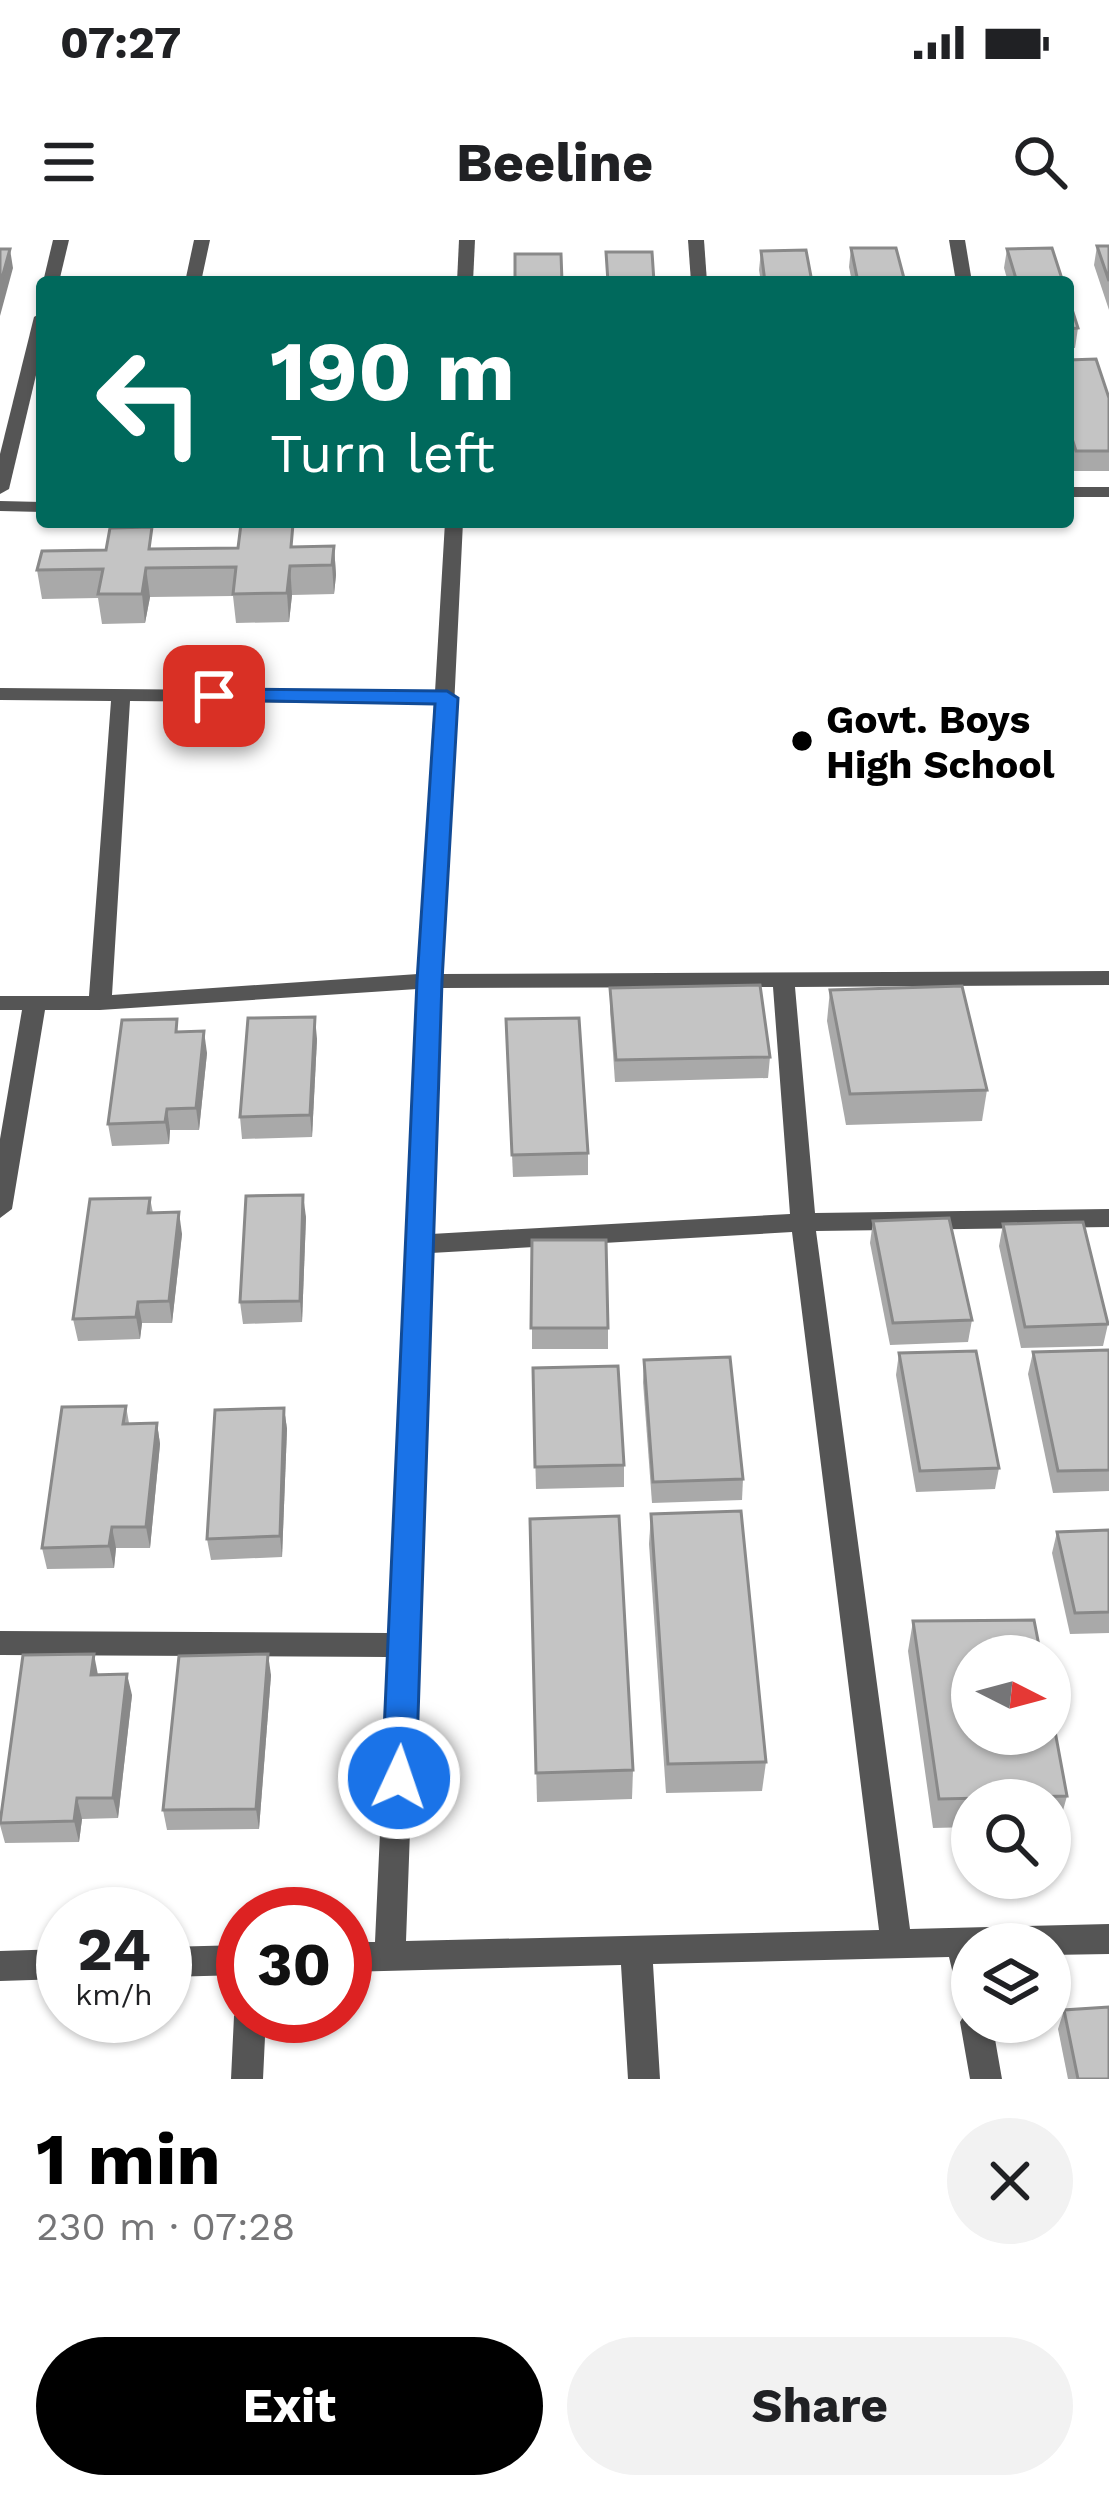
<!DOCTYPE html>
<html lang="en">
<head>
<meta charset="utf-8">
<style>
	body { margin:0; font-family:"Work Sans",sans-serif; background:#f2f2f2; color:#202124; height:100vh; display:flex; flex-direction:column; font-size:45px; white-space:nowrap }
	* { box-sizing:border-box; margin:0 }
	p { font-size:39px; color:#757577 }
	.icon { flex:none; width:66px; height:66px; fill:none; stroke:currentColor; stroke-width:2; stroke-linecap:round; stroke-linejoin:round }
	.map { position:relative; height:1839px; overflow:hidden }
	.sheet { display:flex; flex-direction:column; background:#fff; flex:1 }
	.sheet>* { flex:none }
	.guide { position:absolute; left:36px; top:36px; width:1038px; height:252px; border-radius:12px; box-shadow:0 3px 9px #0004; background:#00695c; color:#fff; overflow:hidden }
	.needle { width:78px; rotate:96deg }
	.buttons { position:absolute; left:951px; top:1395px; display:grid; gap:24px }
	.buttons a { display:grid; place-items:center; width:120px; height:120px; border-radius:50%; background:#fff; box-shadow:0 3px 9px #0004; font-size:60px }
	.speed { position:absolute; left:36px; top:1647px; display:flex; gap:24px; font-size:60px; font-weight:700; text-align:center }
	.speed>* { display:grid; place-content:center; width:156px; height:156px; border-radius:50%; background:#fff; box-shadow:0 3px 9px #0004; line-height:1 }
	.speed small { font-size:30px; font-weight:400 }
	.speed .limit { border:18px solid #d22; background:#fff; color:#111 }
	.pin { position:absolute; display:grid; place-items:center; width:102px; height:102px; color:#fff; margin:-51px; border-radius:24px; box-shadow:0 6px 18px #0006 }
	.me { position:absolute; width:132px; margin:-66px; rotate:3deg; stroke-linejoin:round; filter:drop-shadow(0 0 9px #0008) }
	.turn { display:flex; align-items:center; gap:42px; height:252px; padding:0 36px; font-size:54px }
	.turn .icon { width:156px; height:156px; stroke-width:2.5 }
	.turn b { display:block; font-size:84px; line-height:102px }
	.round { display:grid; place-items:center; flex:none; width:126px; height:126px; border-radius:63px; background:#f2f2f2 }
	.overview { display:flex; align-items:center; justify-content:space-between; height:204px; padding:0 36px }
	h1 { font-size:72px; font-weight:700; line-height:90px; color:#000 }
	.primary-button { display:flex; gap:24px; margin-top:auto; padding:24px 36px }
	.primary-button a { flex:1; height:138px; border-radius:72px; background:#000; color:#fff; font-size:48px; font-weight:700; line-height:138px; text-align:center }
	.primary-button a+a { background:#f2f2f2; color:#202124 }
	.status { display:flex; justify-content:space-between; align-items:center; height:84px; padding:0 60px; background:#fff; direction:ltr }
	.status svg { height:33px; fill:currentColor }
	header { display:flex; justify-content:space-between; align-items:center; height:156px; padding:0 36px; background:#fff; font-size:54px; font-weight:700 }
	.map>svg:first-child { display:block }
</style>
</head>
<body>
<div class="status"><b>07:27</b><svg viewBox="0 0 49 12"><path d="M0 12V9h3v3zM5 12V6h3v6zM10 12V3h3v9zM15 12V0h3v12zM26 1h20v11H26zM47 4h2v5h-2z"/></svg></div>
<header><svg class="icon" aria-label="menu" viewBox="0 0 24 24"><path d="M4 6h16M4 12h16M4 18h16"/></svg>Beeline<svg class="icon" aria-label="search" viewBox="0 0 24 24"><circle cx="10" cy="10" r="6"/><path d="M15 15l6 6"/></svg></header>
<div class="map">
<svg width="1109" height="1839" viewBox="0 0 1109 1839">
	<rect width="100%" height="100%" fill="#fff"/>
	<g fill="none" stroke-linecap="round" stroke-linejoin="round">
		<g fill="#555" fill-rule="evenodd">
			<polygon points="53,0 69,0 59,42 43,42"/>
			<polygon points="194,0 210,0 201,42 185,42"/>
			<polygon points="459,0 475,0 473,42 457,42"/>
			<polygon points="688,0 704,0 707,42 691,42"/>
			<polygon points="949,0 965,0 972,42 956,42"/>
			<polygon points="42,72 42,110 9,249 0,254 0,214 34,77"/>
			<rect x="1068" y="247" width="41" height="10"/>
			<polygon points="0,261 42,262 42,272 0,271"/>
			<path d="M445,282h18l-22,452 668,-3v14l-314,2 20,226 294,-4v18l-293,4 94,698 199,-5v30l-59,1v-11h-78v78h20l10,57h-32l-10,-57 7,-12 -6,-2 -12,-51 -296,7 7,115h-32l-7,-114 -276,7v-30h30l13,-285 -388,-2v-24l389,2 28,-644 -317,21h-55l-33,199 -12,9v-79l22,-129h-22v-14h89l22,-295 -111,-1v-12l435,4zM130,461l304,3 -16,270 -306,21zM773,747l17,227 -359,20 9,-246zM792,992l87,698 -473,11 25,-688z"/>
			<polygon points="243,1705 243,1735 165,1737 165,1707"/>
			<polygon points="63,1709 63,1739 0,1741 0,1711"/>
			<polygon points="243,1764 243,1776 266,1776 263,1839 231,1839 234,1776"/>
		</g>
	</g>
	<g fill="#a9a9a9">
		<polygon points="1097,6 1109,6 1109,70 1094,25"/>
		<polygon points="851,8 905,42 852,42 849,27"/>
		<polygon points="1007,9 1063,42 1008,42 1004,28"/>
		<polygon points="761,11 812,42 761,42 759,30"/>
		<polygon points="1068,57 1078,88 1075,108 1068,108"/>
		<polygon points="1068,120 1109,158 1109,231 1072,231 1068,216"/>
		<polygon points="334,306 336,335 334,354 292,355 289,382 236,383 233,356 150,357 145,383 102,384 98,358 42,359 37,330 154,309"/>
		<polygon points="610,748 770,817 768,838 615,842 610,770"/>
		<polygon points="830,750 987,850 982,881 846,885 827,781"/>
		<polygon points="506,779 588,913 588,935 513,937"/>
		<polygon points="179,792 207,813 199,890 170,890 169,904 112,906 108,884"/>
		<polygon points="317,799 312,897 242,899 240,877"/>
		<polygon points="150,958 153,973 182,994 172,1083 142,1083 140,1099 78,1101 73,1079"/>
		<polygon points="306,977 302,1082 243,1084 240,1062"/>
		<polygon points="873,981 972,1080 968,1102 890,1105 870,1003"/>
		<polygon points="1003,984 1108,1084 1103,1106 1021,1108 999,1006"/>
		<polygon points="532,1000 608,1088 608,1109 532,1109"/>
		<polygon points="1109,1110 1109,1251 1053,1253 1028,1134 1033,1112"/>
		<polygon points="899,1113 999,1228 995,1249 916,1252 896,1135"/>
		<polygon points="644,1120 743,1239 742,1260 652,1263 643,1142"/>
		<polygon points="533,1128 624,1225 624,1247 536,1249"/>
		<polygon points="126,1166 129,1183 157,1183 160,1204 150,1308 116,1308 114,1328 47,1329 42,1308"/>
		<polygon points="284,1168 287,1189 282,1317 211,1320 207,1299"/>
		<polygon points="651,1274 766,1522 762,1551 666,1553 649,1304"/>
		<polygon points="530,1279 633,1530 632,1559 537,1562"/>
		<polygon points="1109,1290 1109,1393 1070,1394 1052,1313 1057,1292"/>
		<polygon points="913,1381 1067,1556 1059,1585 1050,1585 1050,1560 972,1560 972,1587 933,1588 908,1411"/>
		<polygon points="98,1435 132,1455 118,1578 82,1579 79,1602 5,1603 0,1585 0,1577"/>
		<polygon points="271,1435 259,1589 167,1590 163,1570"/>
		<polygon points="1064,1770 1109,1839 1068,1839 1058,1789"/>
	</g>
	<g fill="#898989">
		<polygon points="10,9 13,28 0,76 0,45"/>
		<polygon points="334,306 336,335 334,354 332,325"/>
		<polygon points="290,326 292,355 289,382 287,353"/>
		<polygon points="146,328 150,357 145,383 142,354"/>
		<polygon points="315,777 317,799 312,897 310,875"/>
		<polygon points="204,791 207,813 199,890 196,868"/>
		<polygon points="167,869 170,890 169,904 165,882"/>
		<polygon points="303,955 306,977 302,1082 300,1061"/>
		<polygon points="179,972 182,994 172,1083 169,1061"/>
		<polygon points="138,1062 142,1083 140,1099 136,1077"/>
		<polygon points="284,1168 287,1189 282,1317 280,1296"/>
		<polygon points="157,1183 160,1204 150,1308 146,1287"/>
		<polygon points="112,1287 116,1308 114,1328 109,1306"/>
		<polygon points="94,1414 98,1435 91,1435"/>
		<polygon points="268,1414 271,1435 259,1589 256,1569"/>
		<polygon points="127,1434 132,1455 118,1578 113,1558"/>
		<polygon points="77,1558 82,1579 79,1602 74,1581"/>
	</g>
	<g fill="#c4c4c4" stroke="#898989" stroke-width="3">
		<polygon points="1097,6 1109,6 1109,41"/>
		<polygon points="851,8 896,8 905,42 858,42"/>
		<polygon points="1052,8 1063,42 1017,42 1007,9"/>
		<polygon points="0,9 10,9 0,45"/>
		<polygon points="806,10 812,42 765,42 761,11"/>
		<polygon points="606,12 652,12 654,42 608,42"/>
		<polygon points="515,14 561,14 562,42 515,42"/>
		<polygon points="1068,57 1078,88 1068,89"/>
		<polygon points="1096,119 1109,158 1109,211 1076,211 1068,186 1068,120"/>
		<polygon points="241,284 293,284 291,307 334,306 332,325 290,326 287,353 233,354 236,327 146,328 142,354 98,354 103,329 37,330 42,311 106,310 110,288 152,287 149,309 238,308"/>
		<polygon points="760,745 770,817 616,820 610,748"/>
		<polygon points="962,746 987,850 850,854 830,750"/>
		<polygon points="315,777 310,875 240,877 248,778"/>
		<polygon points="579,778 588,913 512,915 506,779"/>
		<polygon points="177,779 176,792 204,791 196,868 167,869 165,882 108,884 122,780"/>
		<polygon points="303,955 300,1061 240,1062 246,956"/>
		<polygon points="150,958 148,973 179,972 169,1061 138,1062 136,1077 73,1079 90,959"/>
		<polygon points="949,978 972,1080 893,1083 873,981"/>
		<polygon points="1083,982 1108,1084 1025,1087 1003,984"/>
		<polygon points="532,1000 606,1000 608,1088 531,1088"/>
		<polygon points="1109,1110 1109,1230 1058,1231 1033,1112"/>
		<polygon points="976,1111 999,1228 920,1231 899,1113"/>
		<polygon points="730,1117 743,1239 653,1242 644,1120"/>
		<polygon points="618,1126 624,1225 535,1227 533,1128"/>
		<polygon points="126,1166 123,1184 157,1183 146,1287 112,1287 109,1306 42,1308 62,1167"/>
		<polygon points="284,1168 280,1296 207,1299 215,1170"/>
		<polygon points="741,1271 766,1522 668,1524 651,1274"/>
		<polygon points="619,1276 633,1530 536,1533 530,1279"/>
		<polygon points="1109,1290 1109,1372 1075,1373 1057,1292"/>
		<polygon points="1034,1380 1041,1416 972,1416 972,1494 1050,1494 1050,1464 1067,1556 939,1559 913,1381"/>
		<polygon points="94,1414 91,1435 127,1434 113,1558 77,1558 74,1581 0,1583 23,1415"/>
		<polygon points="268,1414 256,1569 163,1570 179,1416"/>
		<polygon points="1109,1767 1109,1839 1078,1839 1064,1770"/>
	</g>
	<polygon fill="#1a73e8" stroke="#114b97" stroke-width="3" points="214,449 447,451 458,458 442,741 416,1538 411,1549 399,1553 387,1549 382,1538 417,741 435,464 206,460 203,456"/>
	<circle fill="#000" stroke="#fff" stroke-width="4.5" cx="802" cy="501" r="12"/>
	<g text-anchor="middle" stroke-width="9" stroke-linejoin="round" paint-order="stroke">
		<g font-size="39" font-weight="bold" fill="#000" stroke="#fff" text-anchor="start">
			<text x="826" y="493">Govt. Boys<tspan x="826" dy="45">High School</tspan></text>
		</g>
	</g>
</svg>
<div class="buttons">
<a><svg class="needle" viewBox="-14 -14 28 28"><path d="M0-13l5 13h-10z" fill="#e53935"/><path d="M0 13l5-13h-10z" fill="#757577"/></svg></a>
<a><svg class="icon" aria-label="search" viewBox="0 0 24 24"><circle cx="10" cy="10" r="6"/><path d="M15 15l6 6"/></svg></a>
<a><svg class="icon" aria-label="layers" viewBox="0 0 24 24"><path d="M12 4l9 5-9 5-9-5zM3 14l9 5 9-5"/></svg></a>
</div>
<div class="speed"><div>24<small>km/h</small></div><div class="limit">30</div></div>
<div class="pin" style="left:214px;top:456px;background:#d93025"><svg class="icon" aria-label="arrive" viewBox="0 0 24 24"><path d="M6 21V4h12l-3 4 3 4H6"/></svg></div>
<svg class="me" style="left:399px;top:1538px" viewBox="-20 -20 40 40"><circle r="17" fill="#1a73e8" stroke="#fff" stroke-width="3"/><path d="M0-11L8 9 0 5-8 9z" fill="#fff"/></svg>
<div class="guide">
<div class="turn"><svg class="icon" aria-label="left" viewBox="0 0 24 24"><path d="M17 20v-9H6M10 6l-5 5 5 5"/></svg><div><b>190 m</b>Turn left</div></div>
</div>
</div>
<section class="sheet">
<div class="overview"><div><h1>1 min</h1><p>230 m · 07:28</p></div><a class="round"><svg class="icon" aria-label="close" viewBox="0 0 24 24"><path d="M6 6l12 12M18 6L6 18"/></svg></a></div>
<div class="primary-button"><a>Exit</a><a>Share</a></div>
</section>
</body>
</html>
